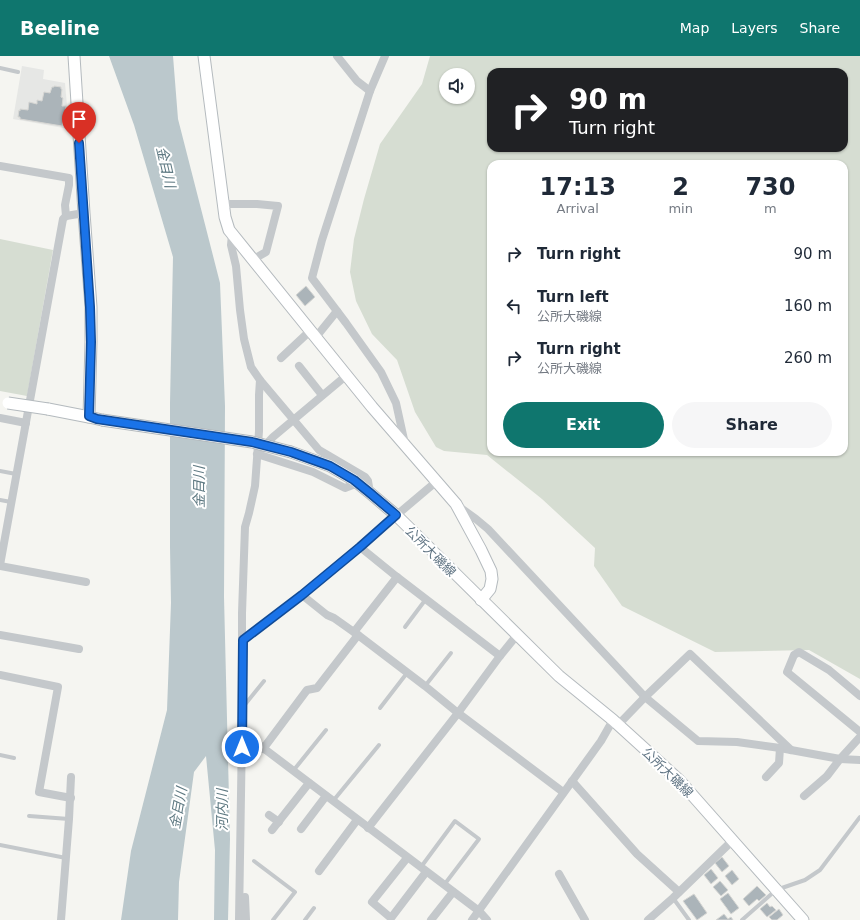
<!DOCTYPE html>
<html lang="en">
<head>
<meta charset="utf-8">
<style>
	body { margin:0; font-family:"DejaVu Sans","Noto Sans JP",sans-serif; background:#f6f6f7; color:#1f2937; height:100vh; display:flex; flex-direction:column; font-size:15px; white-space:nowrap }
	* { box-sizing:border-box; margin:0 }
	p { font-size:13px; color:#747a83 }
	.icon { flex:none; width:22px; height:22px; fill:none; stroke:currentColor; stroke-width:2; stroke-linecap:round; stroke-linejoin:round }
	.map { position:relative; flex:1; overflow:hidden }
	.side { position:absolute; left:487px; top:104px; width:361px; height:296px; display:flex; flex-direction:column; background:#fff; border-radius:12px; box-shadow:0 1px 3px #0004 }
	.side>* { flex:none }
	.guide { position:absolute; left:487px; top:12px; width:361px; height:84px; border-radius:12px; box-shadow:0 1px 3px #0004; background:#202124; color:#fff; overflow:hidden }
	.controls { position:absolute; left:439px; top:12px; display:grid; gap:8px }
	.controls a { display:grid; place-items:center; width:36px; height:36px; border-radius:50%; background:#fff; box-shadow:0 1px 3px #0004; font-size:20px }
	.pin { position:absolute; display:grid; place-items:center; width:34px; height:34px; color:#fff; margin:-41px -17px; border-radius:50% 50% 50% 0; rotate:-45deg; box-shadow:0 0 4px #0007 }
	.pin .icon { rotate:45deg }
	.me { position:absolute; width:44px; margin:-22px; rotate:0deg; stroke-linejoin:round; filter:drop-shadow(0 0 3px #0008) }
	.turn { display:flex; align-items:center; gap:14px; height:84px; padding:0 16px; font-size:18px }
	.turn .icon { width:52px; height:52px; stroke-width:2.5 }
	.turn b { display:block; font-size:28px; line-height:34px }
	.eta { display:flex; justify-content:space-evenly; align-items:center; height:68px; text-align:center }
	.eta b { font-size:24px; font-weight:800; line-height:28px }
	.primary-button { display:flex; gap:8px; margin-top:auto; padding:8px 16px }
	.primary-button a { flex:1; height:46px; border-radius:24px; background:#0f766e; color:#fff; font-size:16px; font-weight:800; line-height:46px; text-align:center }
	.primary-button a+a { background:#f6f6f7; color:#1f2937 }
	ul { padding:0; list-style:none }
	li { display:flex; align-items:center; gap:12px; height:52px; padding:0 16px }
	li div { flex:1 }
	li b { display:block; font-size:15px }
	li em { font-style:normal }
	header { display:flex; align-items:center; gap:24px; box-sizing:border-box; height:56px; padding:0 20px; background:#0f766e; color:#fff }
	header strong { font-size:19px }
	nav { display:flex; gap:22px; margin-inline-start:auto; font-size:14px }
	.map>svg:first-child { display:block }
</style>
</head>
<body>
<header>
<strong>Beeline</strong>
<nav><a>Map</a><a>Layers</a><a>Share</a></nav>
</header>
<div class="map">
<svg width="860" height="864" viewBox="0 0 860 864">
	<rect width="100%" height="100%" fill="#f5f5f1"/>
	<polygon fill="#e6e7e5" points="22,10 44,14 43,23 65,27 69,73 13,63"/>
	<g fill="#d6ddd2" fill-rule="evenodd">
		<path d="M430,0h430v623l-51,-29 -94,2 -93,-46 -28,-40 1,-18 -53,-49 -55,-44 -43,-4 -8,-4 -21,-35 -18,-52 -25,-26 -16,-33 -6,-29 4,-33 10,-40 16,-55 42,-60zM491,16h353v76h-353zM446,19h22v22h-22zM491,108h353v288h-353z"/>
		<polygon points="0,183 53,194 27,340 0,335"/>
	</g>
	<polygon fill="#bbc8cc" points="109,0 173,0 178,63 220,227 225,350 224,541 230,783 228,864 214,864 215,794 206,700 194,716 179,826 178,864 121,864 131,795 167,654 171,547 170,491 170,347 173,201 134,69"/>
	<g fill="#abb4b9" stroke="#d7d7d4">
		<polygon points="54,30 61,31 61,33 62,33 61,41 63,42 62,50 66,50 65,56 66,56 65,64 63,63 62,70 20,63 20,61 18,61 19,54 20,55 20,53 28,54 29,46 37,48 37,44 42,45 44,36 50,37 52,31 54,31"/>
		<polygon points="306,230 315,241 305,250 296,239"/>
		<polygon points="722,801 729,810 722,816 715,807"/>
		<polygon points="711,813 718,822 711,828 704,819"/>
		<polygon points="732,814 739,823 732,829 725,820"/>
		<polygon points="720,825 728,834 721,840 713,831"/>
		<polygon points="757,830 766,839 759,845 757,843 749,850 743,843"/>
		<polygon points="728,837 739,852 731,858 720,843"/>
		<polygon points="694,838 707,857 697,864 683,845"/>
		<polygon points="767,847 770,851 772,850 776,854 767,861 760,853"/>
		<polygon points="779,853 783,859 777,864 772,864 769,861"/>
		<polygon points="724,858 728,863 731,861 733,864 716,864"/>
	</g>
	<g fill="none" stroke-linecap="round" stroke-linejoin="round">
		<g stroke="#b4babe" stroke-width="13">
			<g id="secondary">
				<polyline points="74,0 84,157 91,251 91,286 89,361 102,364"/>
				<polyline points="204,0 225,161 229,174 372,351 456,448 481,494 491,515 492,523 490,533 481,544"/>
				<polyline points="48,353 89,361"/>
				<polyline points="291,396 330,410 354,424 370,437 396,459 559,620 613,664 679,724 803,864"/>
			</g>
		</g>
		<g stroke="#c4c8cb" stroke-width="4">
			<polyline points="0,12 18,16"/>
			<polyline points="0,415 16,418"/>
			<polyline points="0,444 11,446"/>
			<polyline points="405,571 426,543"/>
			<polyline points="425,630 451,597"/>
			<polyline points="243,651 264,625"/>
			<polyline points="380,652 407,617"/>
			<polyline points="0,699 14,702"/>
			<polyline points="293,715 326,674"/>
			<polyline points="333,745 379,689"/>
			<polyline points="29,760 69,763"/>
			<polyline points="0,789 66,802"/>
			<polyline points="254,805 295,836 273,864"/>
			<polyline points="421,811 455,765 479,783 444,829"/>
			<polyline points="673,842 689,864"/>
			<polyline points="305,864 314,852"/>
			<polyline points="742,864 776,834 805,824 820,814 860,761"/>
		</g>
		<g stroke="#c4c8cb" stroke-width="8">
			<polyline points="337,0 357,25 370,35"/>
			<polyline points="385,0 370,35 322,184 312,222 346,267 381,316 396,347 405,388"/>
			<polyline points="0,110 69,122 69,129 65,149 66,160"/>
			<polyline points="223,148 257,148 278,150 266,196 252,204"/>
			<polyline points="232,179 231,189 236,210 240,254 244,283 251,311 260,324 259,339 259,375 255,430 249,457 245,471 242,557 242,676 239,864"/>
			<polyline points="316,281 337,255"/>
			<polyline points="281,302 311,274"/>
			<polyline points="299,310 322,339"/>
			<polyline points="347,319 273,381 257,398 313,416 345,432 358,427"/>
			<polyline points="260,324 319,394 365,421 368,425 370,437"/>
			<polyline points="0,362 26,367"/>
			<polyline points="437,425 302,539 327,559 334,562 358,579 425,630 458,657 563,736"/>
			<polyline points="458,450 476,463 488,473 645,641 698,685 737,686 780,692 840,703 860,704"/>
			<polyline points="360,491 397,521 500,600"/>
			<polyline points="0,509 63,163 66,160 84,157"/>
			<polyline points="0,510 86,526"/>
			<polyline points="354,576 397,521"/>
			<polyline points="0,579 79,593"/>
			<polyline points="243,584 302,539"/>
			<polyline points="0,619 58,631 39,736 71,742"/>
			<polyline points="860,640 829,614 799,596 794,599 787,616 860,676"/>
			<polyline points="618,669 645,641 690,598 791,694"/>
			<polyline points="242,676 479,855 487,864"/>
			<polyline points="263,693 307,634 317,632 358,579"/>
			<polyline points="766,721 779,707 780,692"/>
			<polyline points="572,725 637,798 679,836"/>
			<polyline points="804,740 827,720 840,703 860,681"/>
			<polyline points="269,759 279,766"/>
			<polyline points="368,772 458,657 500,600 517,579"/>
			<polyline points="301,773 326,740"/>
			<polyline points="272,774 309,727"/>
			<polyline points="407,802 372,846 391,862 426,816"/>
			<polyline points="319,815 357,764"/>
			<polyline points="559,818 585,864"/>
			<polyline points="245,841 246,864"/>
			<polyline points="61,864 69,763 71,721"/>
			<polyline points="431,864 453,836"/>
			<polyline points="472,864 601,685 613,664"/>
			<polyline points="648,864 673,842 732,785"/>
		</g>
		<use href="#secondary" stroke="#fff" stroke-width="11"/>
		<g stroke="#b4babe" stroke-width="13" stroke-linecap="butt">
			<g id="secondary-bridge">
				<polyline points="8,347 48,353"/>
				<polyline points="102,364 252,386 291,396"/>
			</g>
		</g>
		<use href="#secondary-bridge" stroke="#fff" stroke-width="11"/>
	</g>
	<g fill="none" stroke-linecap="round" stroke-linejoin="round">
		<g stroke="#114b97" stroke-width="10">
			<polyline id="route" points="79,87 90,251 91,286 89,360 97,363 252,386 291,396 330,410 354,424 370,437 396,459 360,491 302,539 243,584 242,691"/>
		</g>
		<use href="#route" stroke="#1a73e8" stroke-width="7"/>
	</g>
	<g text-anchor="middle" stroke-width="4" stroke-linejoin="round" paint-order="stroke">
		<g font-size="13" fill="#627685" stroke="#fff">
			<text transform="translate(431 495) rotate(45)" y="5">公所大磯線</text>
			<text transform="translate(668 716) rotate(44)" y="5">公所大磯線</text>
		</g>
		<g font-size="14" font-style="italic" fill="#5e7982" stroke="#fff">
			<text transform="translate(166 111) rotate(77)" y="5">金目川</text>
			<text transform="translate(199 431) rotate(-90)" y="5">金目川</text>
			<text transform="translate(178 752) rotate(-80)" y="5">金目川</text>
			<text transform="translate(222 754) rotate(-90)" y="5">河内川</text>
		</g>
	</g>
</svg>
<div class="controls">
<a><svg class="icon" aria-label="sound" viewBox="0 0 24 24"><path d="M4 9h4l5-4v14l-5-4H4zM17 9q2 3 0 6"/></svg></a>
</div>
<div class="pin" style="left:79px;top:87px;background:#d93025"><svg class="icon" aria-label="arrive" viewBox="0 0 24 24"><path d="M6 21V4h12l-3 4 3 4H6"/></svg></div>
<svg class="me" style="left:242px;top:691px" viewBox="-20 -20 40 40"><circle r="17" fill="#1a73e8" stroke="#fff" stroke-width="3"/><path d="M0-11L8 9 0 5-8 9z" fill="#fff"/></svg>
<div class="guide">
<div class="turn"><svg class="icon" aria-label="right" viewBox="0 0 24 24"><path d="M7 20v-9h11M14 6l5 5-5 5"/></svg><div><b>90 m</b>Turn right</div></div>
</div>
<section class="side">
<div class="eta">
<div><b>17:13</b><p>Arrival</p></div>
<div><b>2</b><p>min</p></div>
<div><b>730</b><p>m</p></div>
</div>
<ul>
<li><svg class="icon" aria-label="right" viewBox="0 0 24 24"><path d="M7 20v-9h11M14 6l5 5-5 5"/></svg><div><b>Turn right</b></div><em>90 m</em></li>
<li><svg class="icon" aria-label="left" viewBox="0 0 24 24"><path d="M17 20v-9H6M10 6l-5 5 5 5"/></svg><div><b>Turn left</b><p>公所大磯線</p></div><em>160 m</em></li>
<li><svg class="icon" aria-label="right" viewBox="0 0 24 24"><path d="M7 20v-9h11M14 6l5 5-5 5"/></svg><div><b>Turn right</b><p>公所大磯線</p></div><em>260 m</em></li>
</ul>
<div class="primary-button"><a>Exit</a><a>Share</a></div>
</section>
</div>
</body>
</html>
